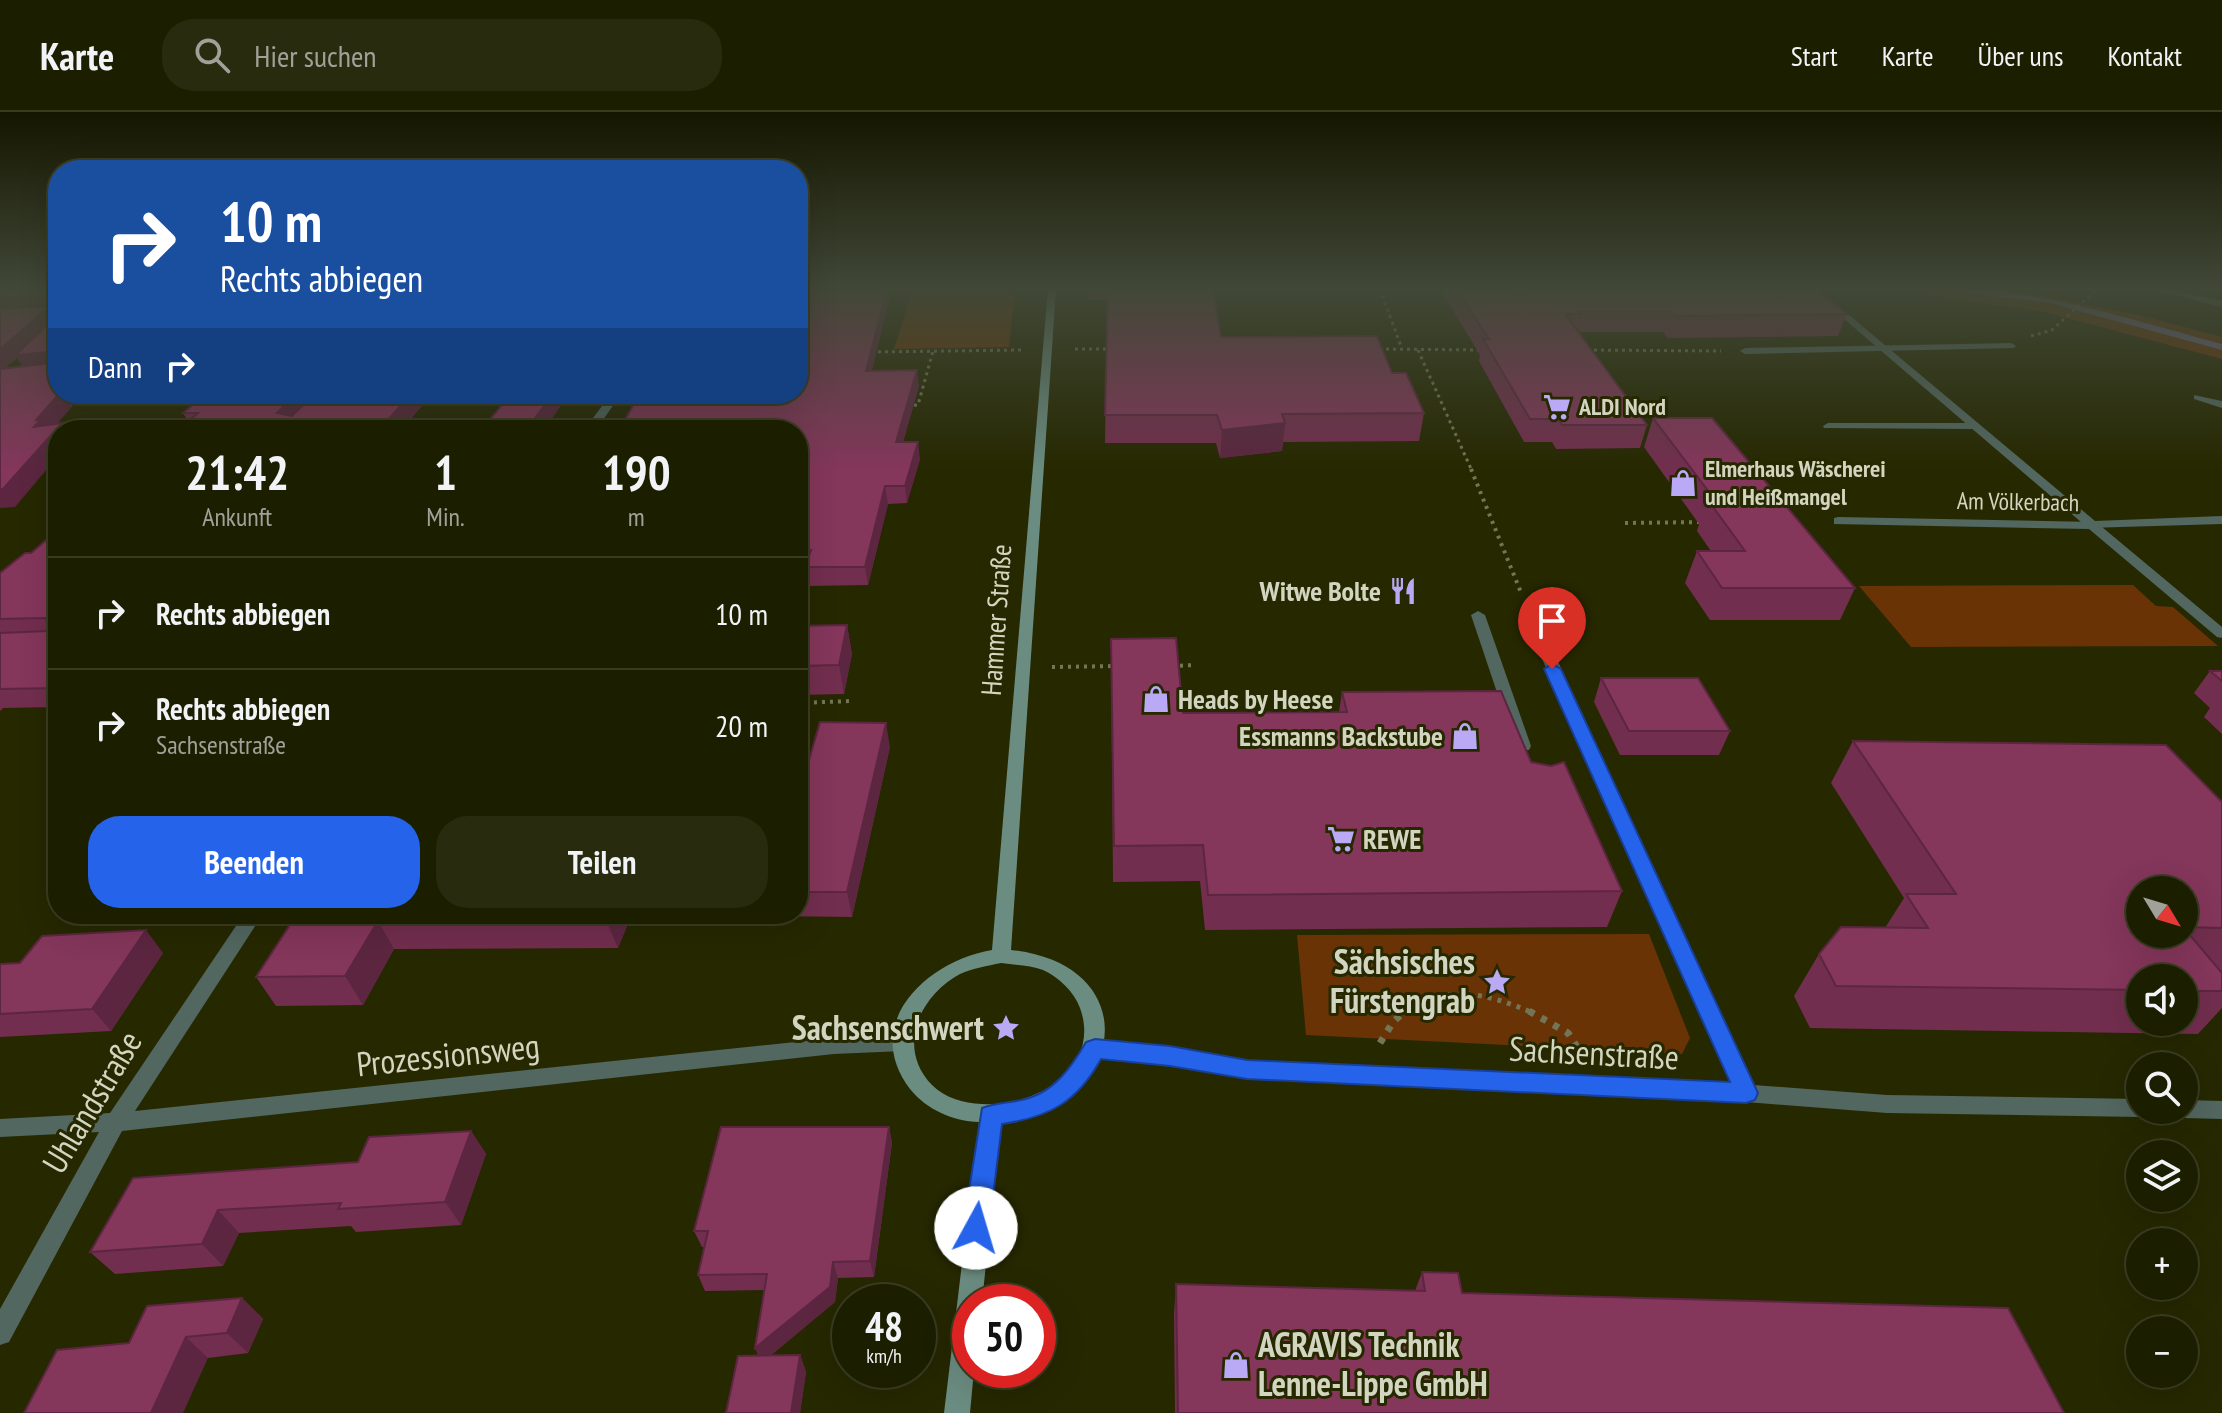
<!DOCTYPE html>
<html lang="de">
<head>
<meta charset="utf-8">
<style>
	body { margin:0; font-family:"PT Sans Narrow",sans-serif; background:#292b0f; color:#f1f3f6; height:100vh; display:flex; flex-direction:column; font-size:30px; white-space:nowrap }
	* { box-sizing:border-box; margin:0 }
	p { font-size:26px; color:#a0a299 }
	.icon { flex:none; width:44px; height:44px; fill:none; stroke:currentColor; stroke-width:2; stroke-linecap:round; stroke-linejoin:round }
	.map { position:relative; flex:1; overflow:hidden }
	.drawer { position:absolute; left:48px; top:308px; width:760px; height:504px; display:flex; flex-direction:column; background:#1c1e00; border-radius:32px; box-shadow:0 8px 32px #0002,0 0 0 2px #3a3c22 }
	.drawer>* { flex:none }
	.hud { position:absolute; left:48px; top:48px; width:760px; height:244px; border-radius:32px; box-shadow:0 8px 32px #0002,0 0 0 2px #3a3c22; background:#1a4fa0; color:#fff; overflow:hidden }
	.needle { width:52px; rotate:128deg }
	.controls { position:absolute; left:2126px; top:764px; display:grid; gap:16px }
	.controls a { display:grid; place-items:center; width:72px; height:72px; border-radius:50%; background:#1c1e00; box-shadow:0 8px 32px #0002,0 0 0 2px #3a3c22; font-size:40px }
	.speed { position:absolute; left:832px; top:1172px; display:flex; gap:16px; font-size:40px; font-weight:700; text-align:center }
	.speed>* { display:grid; place-content:center; width:104px; height:104px; border-radius:50%; background:#1c1e00; box-shadow:0 8px 32px #0002,0 0 0 2px #3a3c22; line-height:1 }
	.speed small { font-size:20px; font-weight:400 }
	.speed .limit { border:12px solid #d22; background:#fff; color:#111 }
	.pin { position:absolute; display:grid; place-items:center; width:68px; height:68px; color:#fff; margin:-82px -34px; border-radius:50% 50% 50% 0; rotate:-45deg; box-shadow:0 0 8px #0007 }
	.pin .icon { rotate:45deg }
	.me { position:absolute; width:88px; margin:-44px; rotate:6deg; stroke-linejoin:round; filter:drop-shadow(0 0 6px #0008) }
	.turn { display:flex; align-items:center; gap:28px; height:168px; padding:0 40px; font-size:36px }
	.turn .icon { width:104px; height:104px; stroke-width:2.5 }
	.turn b { display:block; font-size:56px; line-height:68px }
	.then { display:flex; align-items:center; height:76px; padding:0 40px; background:#0003; gap:16px; font-size:30px }
	.eta { display:flex; justify-content:space-evenly; align-items:center; height:136px; text-align:center }
	.eta b { font-size:48px; font-weight:700; line-height:56px }
	.primary-button { display:flex; gap:16px; margin-top:auto; padding:16px 40px }
	.primary-button a { flex:1; height:92px; border-radius:32px; background:#2563eb; color:#fff; font-size:32px; font-weight:700; line-height:92px; text-align:center }
	.primary-button a+a { background:#292b0f; color:#f1f3f6 }
	ul { padding:0; list-style:none }
	li { display:flex; align-items:center; gap:24px; height:112px; padding:0 40px; border-top:2px solid #3a3c22 }
	li div { flex:1 }
	li b { display:block; font-size:30px }
	li em { font-style:normal }
	header { display:flex; align-items:center; gap:48px; box-sizing:border-box; height:112px; padding:0 40px; background:#1c1e00; border-bottom:2px solid #3a3c22 }
	header strong { font-size:38px }
	nav { display:flex; gap:44px; margin-inline-start:auto; font-size:28px }
	.search { width:560px; height:72px; background:#292b0f; display:flex; align-items:center; gap:20px; box-sizing:border-box; padding:0 28px; border-radius:32px; color:#a0a299; font-size:30px }
	.map>svg:first-child { display:block }
</style>
</head>
<body>
<header>
<strong>Karte</strong>
<div class="search"><svg class="icon" aria-label="search" viewBox="0 0 24 24"><circle cx="10" cy="10" r="6"/><path d="M15 15l6 6"/></svg>Hier suchen</div>
<nav><a>Start</a><a>Karte</a><a>Über uns</a><a>Kontakt</a></nav>
</header>
<div class="map">
<svg width="2222" height="1301" viewBox="0 0 2222 1301">
	<rect width="100%" height="100%" fill="#262800"/>
	<g fill="#693305">
		<polygon points="913,177 1015,177 1009,235 894,237"/>
		<polygon points="1884,177 2008,177 2139,203 2222,225 2222,247 2044,200"/>
		<polygon points="2133,473 2156,494 2173,495 2218,534 1911,535 1859,474"/>
		<polygon points="1649,822 1690,926 1682,942 1306,923 1297,823"/>
	</g>
	<g fill="none" stroke-linecap="round" stroke-linejoin="round">
		<path fill="#736691" fill-rule="evenodd" d="M1946,177c94,-1 186,31 276,55v6l-172,-47 -100,-12z"/>
		<g stroke="#737656" stroke-width="3" stroke-dasharray="3 4" stroke-linecap="butt">
			<polyline points="1380,177 1402,237"/>
			<polyline points="2031,224 2052,218 2097,177"/>
			<polyline points="1075,237 1113,237"/>
			<polyline points="1379,237 1481,238"/>
			<polyline points="1418,238 1472,359"/>
			<polyline points="1587,238 1721,239"/>
			<polyline points="871,240 1021,238"/>
			<polyline points="907,294 918,293 933,239"/>
		</g>
		<g stroke="#737656" stroke-width="4" stroke-dasharray="3 5" stroke-linecap="butt">
			<polyline points="1471,357 1522,483"/>
			<polyline points="1625,411 1704,410"/>
			<polyline points="1172,554 1196,553"/>
			<polyline points="1052,555 1118,554"/>
			<polyline points="798,591 852,589"/>
		</g>
		<path stroke="#737656" stroke-width="5" stroke-dasharray="4 6" stroke-linecap="butt" d="M1402,901c44,-30 85,-20 131,0"/>
		<g stroke="#737656" stroke-width="7" stroke-dasharray="6 8" stroke-linecap="butt">
			<polyline points="1529,899 1568,921 1581,941"/>
			<polyline points="1380,931 1393,910 1405,899"/>
		</g>
		<g fill="#526760" fill-rule="evenodd">
			<polygon points="2011,231 2016,234 2014,236 1745,242 1740,239 1745,236"/>
			<polygon points="2194,283 2222,289 2222,296 2194,287"/>
			<polygon points="1828,311 1974,311 1979,314 1974,317 1824,316 1823,314"/>
			<polygon points="1838,405 2096,410 2222,515 2222,526 2217,525 2089,417 1834,412 1834,406"/>
			<polygon points="1478,499 1485,503 1531,634 1529,638 1517,638 1515,634 1471,503"/>
		</g>
		<g fill="#526760" fill-rule="evenodd">
			<polygon points="1809,177 1818,177 2095,409 2222,404 2222,412 2088,416"/>
			<polygon points="2151,177 2167,177 2222,189 2222,195"/>
			<polygon points="611,282 621,282 596,318 584,318"/>
			<polygon points="1530,500 1537,504 1753,973 1887,983 2140,987 2140,998 2150,998 2147,1003 2140,1005 1887,1001 1746,990 1247,966 1170,953 1088,943 1085,937 1088,931 1095,929 1170,935 1247,948 1731,971 1523,504"/>
			<polygon points="244,802 263,802 135,999 834,926 903,923 910,925 913,931 910,937 903,939 834,942 122,1019 9,1230 0,1233 0,1197 99,1020 0,1025 0,1007 110,1001"/>
			<polygon points="2184,988 2222,989 2222,1007 2184,1006 2177,1004 2174,998 2184,998"/>
		</g>
		<path fill="#6b8c81" fill-rule="evenodd" d="M1048,177h8l-45,661c134,14 119,156 -10,172l-19,180h-12v68h4l-4,43h-26l35,-291c-26,-1 -52,-12 -69,-33 -50,-66 17,-128 82,-139zM1001,851c14,2 29,2 42,7 16,7 31,22 37,38 22,61 -46,100 -98,96 -19,-1 -37,-6 -50,-19 -36,-37 -13,-89 28,-111 13,-6 27,-8 41,-11z"/>
	</g>
	<g fill="#722e4e" fill-rule="evenodd">
		<polygon points="1087,177 1213,177 1221,225 1392,261 1424,301 1419,329 1283,330 1282,339 1220,346 1216,331 1105,331 1107,188 1088,188"/>
		<polygon points="1440,177 1816,177 1847,202 1838,224 1668,226 1663,220 1578,220 1647,313 1640,336 1556,337 1552,330 1524,330 1479,249 1480,243"/>
		<polygon points="872,258 919,274 903,330 920,347 907,391 888,392 868,473 809,474 805,456 799,456 798,453 798,318"/>
		<polygon points="206,282 432,282 401,318 178,318 188,309 183,301"/>
		<polygon points="1653,306 1855,476 1840,508 1710,508 1685,471 1697,439 1711,439 1697,419 1699,412 1644,335"/>
		<polygon points="58,418 58,595 3,596 0,599 0,461 31,441"/>
		<polygon points="847,513 852,542 844,582 798,583 798,514"/>
		<polygon points="1111,527 1183,601 1339,600 1342,580 1531,650 1622,779 1607,815 1205,818 1200,769 1113,770"/>
		<polygon points="2210,559 2222,559 2222,622 2204,605 2210,596 2194,581"/>
		<polygon points="1601,566 1730,619 1719,643 1620,643 1594,590"/>
		<path d="M1853,629l369,61v169h-2l2,2v35l-24,26 -388,-6 -16,-32 25,-42 66,-26 19,-30 -73,-115zM2140,866h44v44h-44z"/>
		<polygon points="890,635 852,805 776,804 776,802 798,802 798,686"/>
		<polygon points="297,802 632,802 618,836 394,837 363,893 276,894 256,865"/>
		<polygon points="163,841 111,919 0,925 0,852"/>
		<polygon points="889,1015 892,1031 874,1165 838,1166 835,1190 770,1244 800,1243 806,1260 800,1301 726,1301 758,1244 764,1178 705,1179 698,1163 704,1135 702,1135 694,1119"/>
		<polygon points="471,1019 486,1042 461,1113 356,1120 351,1114 239,1121 223,1154 115,1162 90,1140 358,1050"/>
		<polygon points="1422,1160 1462,1181 2064,1301 1175,1301 1174,1202 1176,1172 1415,1179"/>
		<polygon points="242,1186 263,1207 248,1241 208,1246 129,1231"/>
	</g>
	<g fill="#5c2640">
		<polygon points="887,177 892,177 868,275 866,259"/>
		<polygon points="49,182 58,197 47,197 56,212 48,240 58,256 25,259 17,246 0,261 0,186"/>
		<polygon points="917,258 919,274 898,347 896,330"/>
		<polygon points="59,282 83,282 49,321 62,311 66,318 58,318 58,344 15,395 0,396 0,377 34,315 36,308"/>
		<polygon points="296,282 319,282 285,318 277,301"/>
		<polygon points="411,282 432,282 401,318 379,318"/>
		<polygon points="553,282 569,282 544,318 526,318"/>
		<polygon points="1285,311 1282,339 1220,346 1222,318"/>
		<polygon points="918,330 920,347 907,391 905,374"/>
		<polygon points="885,374 888,392 868,473 865,455"/>
		<polygon points="847,513 852,542 844,582 839,553"/>
		<polygon points="886,611 890,635 852,805 847,780"/>
		<polygon points="609,802 632,802 618,836 606,808"/>
		<polygon points="378,809 394,837 363,893 345,864"/>
		<polygon points="146,818 163,841 111,919 92,897"/>
		<polygon points="889,1015 892,1031 874,1165 870,1149"/>
		<polygon points="471,1019 486,1042 461,1113 445,1090"/>
		<polygon points="218,1098 239,1121 223,1154 202,1132"/>
		<polygon points="833,1150 838,1166 835,1190 761,1251 755,1236"/>
		<polygon points="242,1186 263,1207 248,1241 227,1221"/>
		<polygon points="186,1225 208,1246 183,1301 151,1301"/>
		<polygon points="800,1243 806,1260 800,1301 791,1301"/>
	</g>
	<g fill="#84365b" stroke="#5c2640" stroke-width="2">
		<polygon points="0,177 58,177 59,282 36,308 41,307 34,315 62,311 3,377 0,377 0,257 51,251 52,243 48,240 16,243 51,209 52,197 47,197 0,237 0,197 50,194 53,185 49,182 0,186"/>
		<polygon points="798,177 887,177 866,259 917,258 896,330 918,330 905,374 885,374 865,455 805,455 811,438 798,438 798,318 619,318 640,282 798,282"/>
		<polygon points="1108,177 1213,177 1221,225 1377,224 1392,261 1406,261 1424,301 1282,302 1285,311 1222,318 1217,303 1105,303"/>
		<polygon points="1456,177 1516,177 1518,181 1527,182 1530,177 1816,177 1847,202 1675,204 1669,199 1578,199 1581,202 1565,202 1647,313 1562,313 1558,307 1530,307 1483,227 1489,227"/>
		<polygon points="206,282 296,282 277,301 292,304 315,282 411,282 379,318 178,318 198,301 183,301"/>
		<polygon points="511,282 553,282 526,318 481,318"/>
		<polygon points="1653,306 1712,306 1855,476 1722,476 1697,439 1745,439 1708,388 1715,388"/>
		<polygon points="58,418 58,576 0,577 0,521 47,519 48,509 45,506 0,507 0,461 25,441 31,441"/>
		<polygon points="847,513 839,553 798,554 798,514"/>
		<polygon points="1176,526 1183,601 1347,600 1342,580 1501,579 1531,650 1551,654 1564,650 1622,779 1208,783 1203,733 1114,734 1111,527"/>
		<polygon points="2210,559 2222,559 2222,569"/>
		<polygon points="1601,566 1698,566 1730,619 1629,619"/>
		<polygon points="820,610 886,611 847,780 798,780 798,686"/>
		<polygon points="1853,629 2166,633 2222,690 2222,816 2184,815 2184,778 2140,778 2140,822 2184,822 2184,816 2222,861 2222,879 2184,879 2184,866 2140,866 2140,878 1836,874 1819,842 1841,815 1928,816 1906,782 1956,782"/>
		<polygon points="297,802 609,802 606,808 378,809 345,864 256,865"/>
		<polygon points="146,818 92,897 0,902 0,852 20,851 42,824"/>
		<polygon points="721,1015 889,1015 870,1149 833,1150 830,1175 755,1236 767,1162 698,1163 708,1119 694,1119"/>
		<polygon points="471,1019 445,1090 338,1097 341,1091 218,1098 202,1132 90,1140 133,1066 358,1050 369,1025"/>
		<polygon points="1422,1160 1458,1161 1462,1181 2008,1196 2064,1301 1178,1301 1176,1172 1425,1179"/>
		<polygon points="242,1186 227,1221 186,1225 151,1301 24,1301 57,1238 129,1231 147,1194"/>
		<polygon points="800,1243 791,1301 726,1301 738,1244"/>
	</g>
	<linearGradient id="sky" x2="0" y2="1"><stop stop-color="#151600"/><stop offset="0.49" stop-color="#414837"/><stop offset="1" stop-color="#414837" stop-opacity="0"/></linearGradient>
	<rect width="2222" height="359" fill="url(#sky)"/>
	<path fill="#2563eb" stroke="#184099" stroke-width="2" d="M1552,552l9,5 197,424 -3,7 -9,3 -499,-24 -77,-13 -69,-7c-24,43 -51,58 -99,65l-13,104 -3,8 -10,4 -9,-4 -4,-8 19,-120c13,-5 26,-5 39,-8 32,-6 50,-32 65,-58l9,-3 75,7 77,14 483,22 -186,-413z"/>
	<defs>
		<g id="supermarket-bare" transform="scale(2.16)"><path d="M-6-5.5h2.5l.6 2H6L4.5 2H-2.5L-4.4-4H-6ZM-1.5 3.2a1.3 1.3 0 1 0 .1 0ZM3 3.2a1.3 1.3 0 1 0 .1 0Z" fill="#baaaf6" stroke="#262800" stroke-width="2.5" paint-order="stroke"/></g>
		<g id="shop-bare" transform="scale(2.16)"><path d="M-5-2.5h2.3a2.7 3.5 0 0 1 5.4 0H5L5.5 6h-11ZM-1.5-2.5h3a1.5 2.3 0 0 0-3 0Z" fill="#baaaf6" stroke="#262800" stroke-width="2.5" paint-order="stroke"/></g>
		<g id="restaurant-bare" transform="scale(2.16)"><path d="M-5-6h1v4h1v-4h1v4h1v-4h1v5L-1.5 .5V6h-2V.5L-5-1ZM5-6V6H3V1.5H1.5Q1.5-4 5-6Z" fill="#baaaf6" stroke="#262800" stroke-width="2.5" paint-order="stroke"/></g>
		<g id="sight-bare" transform="scale(2.16)"><path d="M0-6L1.8-2.2L6-1.7L2.9 1.2L3.7 5.4L0 3.3L-3.7 5.4L-2.9 1.2L-6-1.7L-1.8-2.2Z" fill="#baaaf6" stroke="#262800" stroke-width="2.5" paint-order="stroke"/></g>
	</defs>
	<g fill-rule="evenodd">
		<use href="#supermarket-bare" x="1557" y="295"/>
		<use href="#shop-bare" x="1683" y="371"/>
		<use href="#restaurant-bare" x="1403" y="479"/>
		<use href="#shop-bare" x="1156" y="587"/>
		<use href="#shop-bare" x="1465" y="624"/>
		<use href="#supermarket-bare" x="1341" y="727"/>
		<use href="#sight-bare" x="1497" y="870"/>
		<use href="#sight-bare" x="1006" y="916"/>
		<use href="#shop-bare" x="1236" y="1253"/>
	</g>
	<g text-anchor="middle" stroke-width="6" stroke-linejoin="round" paint-order="stroke">
		<g font-size="24" font-weight="bold" fill="#d2d5bf" stroke="#262800" text-anchor="start">
			<text x="1579" y="303">ALDI Nord</text>
			<text x="1705" y="365">Elmerhaus Wäscherei<tspan x="1705" dy="28">und Heißmangel</tspan></text>
		</g>
		<g font-size="24" fill="#d2d5bf" stroke="#262800">
			<text transform="translate(2018 390) rotate(1)" y="8">Am Völkerbach</text>
		</g>
		<g font-size="28" font-weight="bold" fill="#d2d5bf" stroke="#262800" text-anchor="end">
			<text x="1381" y="489">Witwe Bolte</text>
			<text x="1178" y="597" text-anchor="start">Heads by Heese</text>
			<text x="1443" y="634">Essmanns Backstube</text>
			<text x="1363" y="737" text-anchor="start">REWE</text>
		</g>
		<g font-size="28" fill="#d2d5bf" stroke="#262800">
			<text transform="translate(996 508) rotate(-86)" y="10">Hammer Straße</text>
		</g>
		<g font-size="34" font-weight="bold" fill="#d2d5bf" stroke="#262800" text-anchor="end">
			<text x="1475" y="862">Sächsisches<tspan x="1475" dy="39">Fürstengrab</tspan></text>
			<text x="984" y="928">Sachsenschwert</text>
			<text x="1258" y="1245" text-anchor="start">AGRAVIS Technik<tspan x="1258" dy="39">Lenne-Lippe GmbH</tspan></text>
		</g>
		<g font-size="34" fill="#d2d5bf" stroke="#262800">
			<text transform="translate(1594 941) rotate(3)" y="12">Sachsenstraße</text>
			<text transform="translate(448 943) rotate(-6)" y="12">Prozessionsweg</text>
			<text transform="translate(92 990) rotate(-59)" y="12">Uhlandstraße</text>
		</g>
	</g>
</svg>
<div class="controls">
<a><svg class="needle" viewBox="-14 -14 28 28"><path d="M0-13l5 13h-10z" fill="#e53935"/><path d="M0 13l5-13h-10z" fill="#a0a299"/></svg></a>
<a><svg class="icon" aria-label="sound" viewBox="0 0 24 24"><path d="M4 9h4l5-4v14l-5-4H4zM17 9q2 3 0 6"/></svg></a>
<a><svg class="icon" aria-label="search" viewBox="0 0 24 24"><circle cx="10" cy="10" r="6"/><path d="M15 15l6 6"/></svg></a>
<a><svg class="icon" aria-label="layers" viewBox="0 0 24 24"><path d="M12 4l9 5-9 5-9-5zM3 14l9 5 9-5"/></svg></a>
<a>+</a>
<a>−</a>
</div>
<div class="speed"><div>48<small>km/h</small></div><div class="limit">50</div></div>
<div class="pin" style="left:1552px;top:557px;background:#d93025"><svg class="icon" aria-label="arrive" viewBox="0 0 24 24"><path d="M6 21V4h12l-3 4 3 4H6"/></svg></div>
<svg class="me" style="left:976px;top:1116px" viewBox="-20 -20 40 40"><circle r="19" fill="#fff"/><path d="M0-13L10 11 0 6-10 11z" fill="#2563eb"/></svg>
<div class="hud">
<div class="turn"><svg class="icon" aria-label="right" viewBox="0 0 24 24"><path d="M7 20v-9h11M14 6l5 5-5 5"/></svg><div><b>10 m</b>Rechts abbiegen</div></div>
<div class="then">Dann<svg class="icon" aria-label="right" viewBox="0 0 24 24"><path d="M7 20v-9h11M14 6l5 5-5 5"/></svg></div>
</div>
<section class="drawer">
<div class="eta">
<div><b>21:42</b><p>Ankunft</p></div>
<div><b>1</b><p>Min.</p></div>
<div><b>190</b><p>m</p></div>
</div>
<ul>
<li><svg class="icon" aria-label="right" viewBox="0 0 24 24"><path d="M7 20v-9h11M14 6l5 5-5 5"/></svg><div><b>Rechts abbiegen</b></div><em>10 m</em></li>
<li><svg class="icon" aria-label="right" viewBox="0 0 24 24"><path d="M7 20v-9h11M14 6l5 5-5 5"/></svg><div><b>Rechts abbiegen</b><p>Sachsenstraße</p></div><em>20 m</em></li>
</ul>
<div class="primary-button"><a>Beenden</a><a>Teilen</a></div>
</section>
</div>
</body>
</html>
